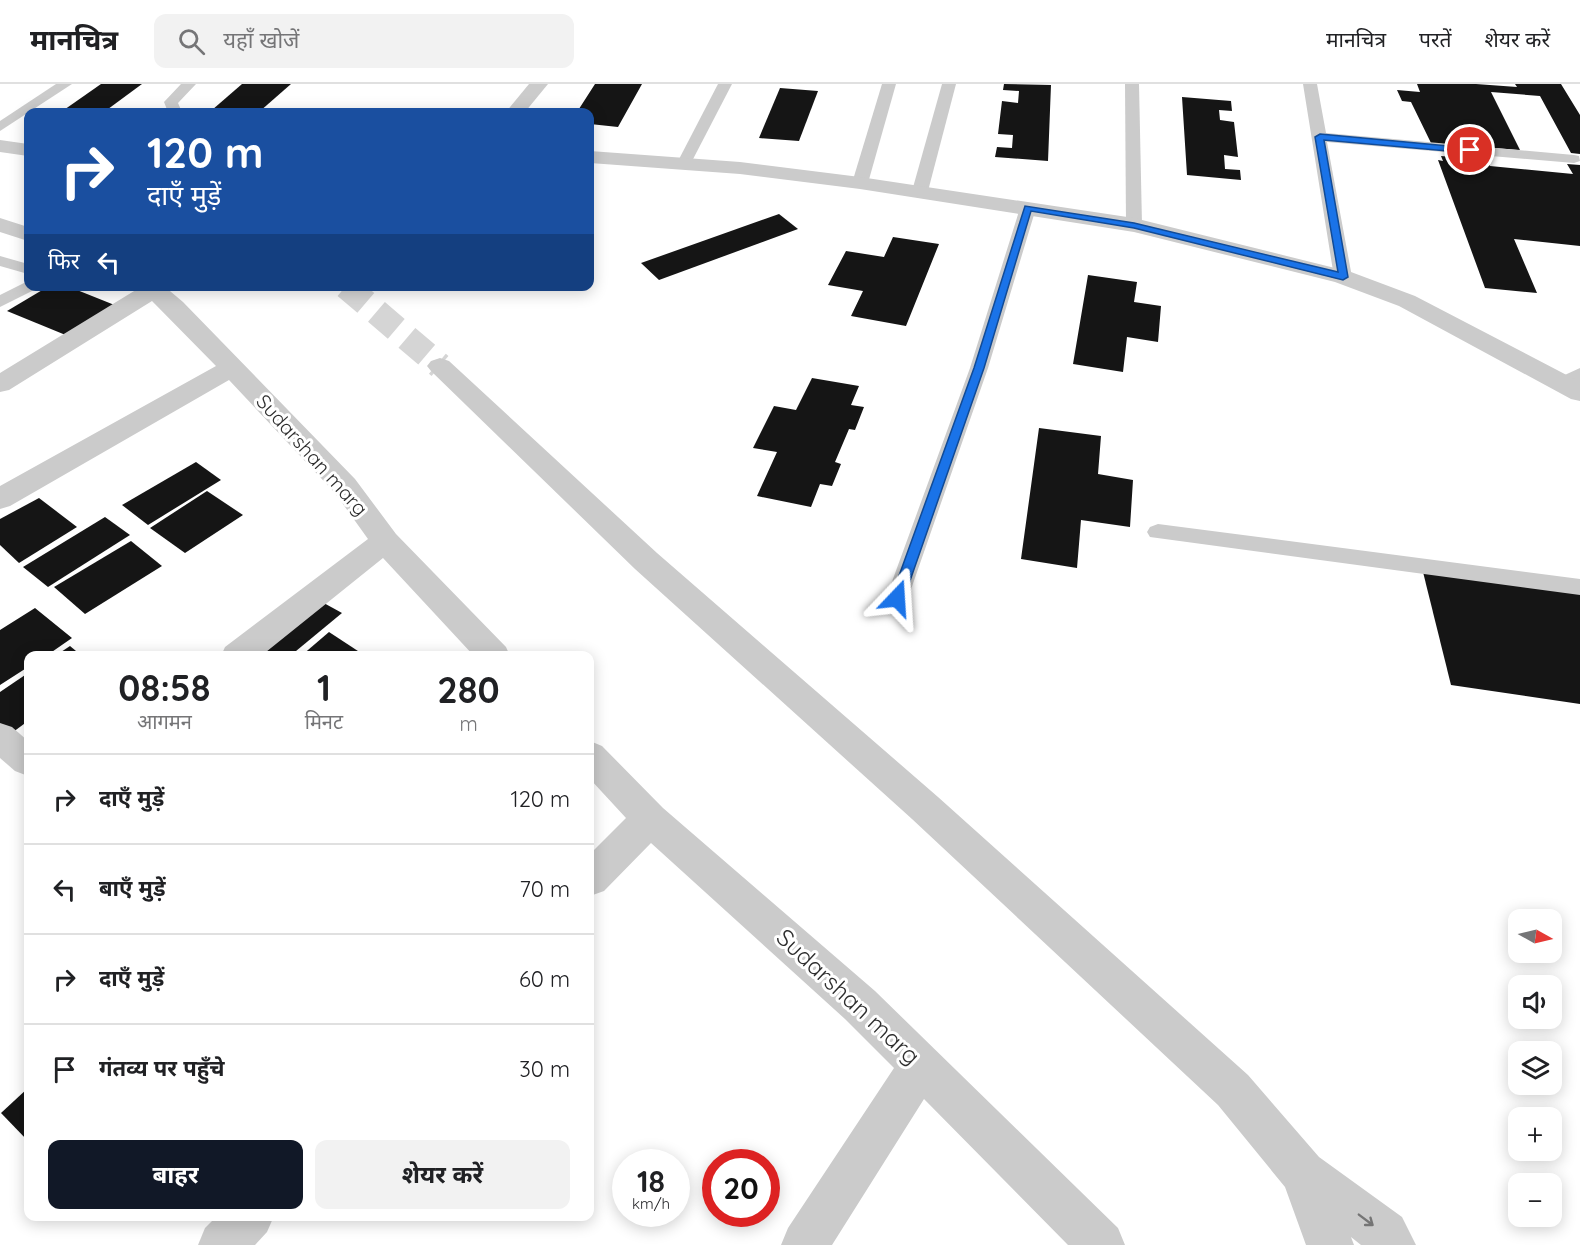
<!DOCTYPE html>
<html lang="hi">
<head>
<meta charset="utf-8">
<style>
	body { margin:0; font-family:Quicksand,"Noto Sans Devanagari",sans-serif; background:#f2f2f2; color:#202124; height:100vh; display:flex; flex-direction:column; font-size:22px; white-space:nowrap }
	* { box-sizing:border-box; margin:0 }
	p { font-size:20px; color:#757577 }
	.icon { flex:none; width:33px; height:33px; fill:none; stroke:currentColor; stroke-width:2; stroke-linecap:round; stroke-linejoin:round }
	.map { position:relative; flex:1; overflow:hidden }
	.panel { position:absolute; left:24px; top:567px; width:570px; height:570px; display:flex; flex-direction:column; background:#fff; border-radius:12px; box-shadow:0 3px 15px #0003 }
	.panel>* { flex:none }
	.hud { position:absolute; left:24px; top:24px; width:570px; height:183px; border-radius:12px; box-shadow:0 3px 15px #0003; background:#1a4fa0; color:#fff; overflow:hidden }
	.needle { width:39px; rotate:98deg }
	.tools { position:absolute; left:1508px; top:825px; display:grid; gap:12px }
	.tools a { display:grid; place-items:center; width:54px; height:54px; border-radius:12px; background:#fff; box-shadow:0 3px 15px #0003; font-size:30px }
	.speed { position:absolute; left:612px; top:1065px; display:flex; gap:12px; font-size:30px; font-weight:700; text-align:center }
	.speed>* { display:grid; place-content:center; width:78px; height:78px; border-radius:50%; background:#fff; box-shadow:0 3px 15px #0003; line-height:1 }
	.speed small { font-size:15px; font-weight:400 }
	.speed .limit { border:9px solid #d22; background:#fff; color:#111 }
	.pin { position:absolute; display:grid; place-items:center; width:51px; height:51px; color:#fff; margin:-26px; border:3px solid #fff; border-radius:50%; box-shadow:0 2px 6px #0007 }
	.me { position:absolute; width:66px; margin:-33px; rotate:20deg; stroke-linejoin:round; filter:drop-shadow(0 0 4px #0008) }
	.turn { display:flex; align-items:center; gap:21px; height:126px; padding:0 24px; font-size:27px }
	.turn .icon { width:78px; height:78px; stroke-width:2.5 }
	.turn b { display:block; font-size:42px; line-height:51px }
	.then { display:flex; align-items:center; height:57px; padding:0 24px; background:#0003; gap:12px; font-size:22px }
	.eta { display:flex; justify-content:space-evenly; align-items:center; height:102px; text-align:center }
	.eta b { font-size:36px; font-weight:700; line-height:42px }
	.action { display:flex; gap:12px; margin-top:auto; padding:12px 24px }
	.action a { flex:1; height:69px; border-radius:12px; background:#111827; color:#fff; font-size:24px; font-weight:700; line-height:69px; text-align:center }
	.action a+a { background:#f2f2f2; color:#202124 }
	ul { padding:0; list-style:none }
	li { display:flex; align-items:center; gap:18px; height:90px; padding:0 24px; border-top:2px solid #e0e0e0 }
	li div { flex:1 }
	li b { display:block; font-size:22px }
	li em { font-style:normal }
	header { display:flex; align-items:center; gap:36px; box-sizing:border-box; height:84px; padding:0 30px; background:#fff; border-bottom:2px solid #e0e0e0 }
	header strong { font-size:28px }
	nav { display:flex; gap:33px; margin-inline-start:auto; font-size:21px }
	.search { width:420px; height:54px; background:#f2f2f2; display:flex; align-items:center; gap:15px; box-sizing:border-box; padding:0 21px; border-radius:12px; color:#757577; font-size:22px }
	.map>svg:first-child { display:block }
</style>
</head>
<body>
<header>
<strong>मानचित्र</strong>
<div class="search"><svg class="icon" aria-label="search" viewBox="0 0 24 24"><circle cx="10" cy="10" r="6"/><path d="M15 15l6 6"/></svg>यहाँ खोजें</div>
<nav><a>मानचित्र</a><a>परतें</a><a>शेयर करें</a></nav>
</header>
<div class="map">
<svg width="1580" height="1161" viewBox="0 0 1580 1161">
	<rect width="100%" height="100%" fill="#fff"/>
	<g fill="#151515">
		<polygon points="101,0 142,0 104,28 61,28"/>
		<polygon points="242,0 291,0 259,28 212,26"/>
		<polygon points="595,0 642,0 618,43 590,40 590,28 577,28"/>
		<polygon points="1004,0 1051,1 1048,77 995,73 997,63 1012,64 1013,51 998,50 1002,17 1018,19 1019,7 1003,6"/>
		<polygon points="1417,0 1476,0 1517,3 1515,0 1561,0 1580,31 1580,70 1571,69 1540,12 1491,8 1520,66 1431,59 1411,18 1402,17 1397,6 1420,8"/>
		<polygon points="780,4 818,7 799,57 759,54"/>
		<polygon points="1182,13 1231,17 1232,27 1219,26 1220,36 1234,38 1238,73 1224,71 1225,85 1240,86 1241,96 1187,91"/>
		<polygon points="1441,72 1487,76 1490,82 1573,90 1567,80 1580,81 1580,162 1514,155 1537,209 1485,204 1438,76 1443,77"/>
		<polygon points="779,130 798,145 659,196 641,179"/>
		<polygon points="893,153 939,160 906,242 851,232 863,207 828,201 846,167 884,173"/>
		<polygon points="1088,191 1137,198 1134,218 1161,222 1158,258 1127,253 1123,288 1073,280"/>
		<polygon points="49,202 67,202 117,222 68,252 7,227"/>
		<polygon points="812,294 859,302 851,321 864,323 855,346 849,345 835,378 841,380 832,402 820,400 811,423 757,412 777,368 753,364 774,322 796,326"/>
		<polygon points="1039,344 1101,352 1098,390 1133,396 1130,443 1081,436 1077,484 1021,475"/>
		<polygon points="196,378 221,396 148,441 122,421"/>
		<polygon points="207,407 243,431 185,469 150,444"/>
		<polygon points="39,414 77,443 19,479 0,461 0,435"/>
		<polygon points="105,433 130,451 48,503 23,483"/>
		<polygon points="131,457 162,482 85,530 54,503"/>
		<polygon points="1422,484 1580,504 1580,620 1451,601"/>
		<polygon points="322,518 342,529 290,572 253,572"/>
		<polygon points="35,524 72,554 46,572 28,572 28,583 0,601 0,546"/>
		<polygon points="329,548 361,569 358,572 301,572"/>
		<polygon points="70,562 82,572 55,572"/>
		<polygon points="28,589 28,637 5,654 0,649 0,608"/>
		<polygon points="28,1004 28,1057 1,1029"/>
	</g>
	<g fill="none" stroke-linecap="round" stroke-linejoin="round">
		<polyline stroke="#d5d5d5" stroke-width="26" stroke-dasharray="26 14" stroke-linecap="butt" points="346,202 440,282"/>
		<g fill="#cbcbcb" fill-rule="evenodd">
			<polygon points="56,0 72,0 0,47 0,37"/>
			<polygon points="181,0 196,0 178,19 182,28 168,28 164,18"/>
			<polygon points="718,0 732,0 691,79 689,82 679,82 677,79"/>
			<polygon points="882,0 896,0 868,99 860,104 852,99"/>
			<polygon points="942,0 956,0 928,107 920,112 912,107"/>
			<polygon points="1125,0 1139,0 1142,141 1134,146 1126,141"/>
			<polygon points="1303,0 1317,0 1326,49 1574,71 1579,72 1580,77 1574,79 1327,58 1352,193 1349,197 1337,197 1334,193"/>
			<polygon points="1028,119 1036,124 988,284 908,514 905,520 897,522 889,520 886,514 970,284 1020,124"/>
			<polygon points="0,172 28,180 28,190 0,182"/>
			<polygon points="28,197 28,202 36,202 34,206 0,223 0,211"/>
			<polygon points="1580,284 1580,298 1563,305 1556,303 1554,299 1556,295"/>
			<polygon points="1158,440 1580,495 1580,511 1150,453 1147,448 1150,443"/>
		</g>
		<g fill="#cbcbcb" fill-rule="evenodd">
			<polygon points="529,0 548,0 525,28 506,28"/>
			<polygon points="0,56 28,60 28,72 0,68"/>
			<polygon points="590,67 740,78 860,93 1134,134 1351,188 1415,212 1580,298 1580,317 1571,315 1399,222 1335,198 1134,148 860,105 740,90 590,79"/>
			<polygon points="0,134 28,143 28,157 0,148"/>
			<polygon points="138,202 164,202 183,218 355,395 396,450 506,563 510,572 474,572 383,474 261,572 221,572 225,563 368,455 335,409 229,296 10,422 0,425 0,402 216,282 152,217 9,306 0,308 0,289 139,204"/>
			<polygon points="440,274 449,277 657,469 938,713 1248,991 1319,1073 1402,1133 1416,1161 1361,1161 1351,1153 1354,1161 1306,1161 1285,1103 1218,1021 912,735 635,485 431,287 427,282 431,277"/>
			<polygon points="0,639 12,643 28,657 28,692 15,687 0,674"/>
			<polygon points="590,657 602,662 663,724 875,907 1118,1144 1125,1161 1068,1161 924,1015 832,1161 781,1161 788,1144 894,984 845,935 651,759 604,807 590,812 590,770 626,734 590,695"/>
			<polygon points="217,1132 274,1132 267,1148 255,1161 198,1161 205,1144"/>
		</g>
	</g>
	<defs><path id="oneway-shaft" d="M-6 0H5M1.5-3L5.5 0L1.5 3" fill="none" stroke-width="1.6" stroke-linecap="round" stroke-linejoin="round" transform="scale(1.5)"/></defs>
	<use stroke="#757575" href="#oneway-shaft" transform="translate(1366 1136) rotate(37)"/>
	<polygon fill="#1a73e8" stroke="#114b97" stroke-width="1.5" points="1320,50 1470,64 1474,66 1470,69 1324,56 1348,193 1343,196 1134,144 1031,127 984,284 904,514 902,517 893,517 891,514 974,284 1025,122 1134,139 1338,188 1315,53"/>
	<g text-anchor="middle" stroke-width="6" stroke-linejoin="round" paint-order="stroke">
		<g font-size="20" fill="#2e2e2e" stroke="#fff">
			<text transform="translate(312 371) rotate(48)" y="7">Sudarshan marg</text>
		</g>
		<g font-size="24" fill="#2e2e2e" stroke="#fff">
			<text transform="translate(848 913) rotate(43)" y="8">Sudarshan marg</text>
		</g>
	</g>
</svg>
<div class="tools">
<a><svg class="needle" viewBox="-14 -14 28 28"><path d="M0-13l5 13h-10z" fill="#e53935"/><path d="M0 13l5-13h-10z" fill="#757577"/></svg></a>
<a><svg class="icon" aria-label="sound" viewBox="0 0 24 24"><path d="M4 9h4l5-4v14l-5-4H4zM17 9q2 3 0 6"/></svg></a>
<a><svg class="icon" aria-label="layers" viewBox="0 0 24 24"><path d="M12 4l9 5-9 5-9-5zM3 14l9 5 9-5"/></svg></a>
<a>+</a>
<a>−</a>
</div>
<div class="speed"><div>18<small>km/h</small></div><div class="limit">20</div></div>
<div class="pin" style="left:1470px;top:66px;background:#d93025"><svg class="icon" aria-label="arrive" viewBox="0 0 24 24"><path d="M6 21V4h12l-3 4 3 4H6"/></svg></div>
<svg class="me" style="left:897px;top:514px" viewBox="-20 -20 40 40"><path d="M0-17L14 15 0 8-14 15z" fill="#1a73e8" stroke="#fff" stroke-width="4"/></svg>
<div class="hud">
<div class="turn"><svg class="icon" aria-label="right" viewBox="0 0 24 24"><path d="M7 20v-9h11M14 6l5 5-5 5"/></svg><div><b>120 m</b>दाएँ मुड़ें</div></div>
<div class="then">फिर<svg class="icon" aria-label="left" viewBox="0 0 24 24"><path d="M17 20v-9H6M10 6l-5 5 5 5"/></svg></div>
</div>
<section class="panel">
<div class="eta">
<div><b>08:58</b><p>आगमन</p></div>
<div><b>1</b><p>मिनट</p></div>
<div><b>280</b><p>m</p></div>
</div>
<ul>
<li><svg class="icon" aria-label="right" viewBox="0 0 24 24"><path d="M7 20v-9h11M14 6l5 5-5 5"/></svg><div><b>दाएँ मुड़ें</b></div><em>120 m</em></li>
<li><svg class="icon" aria-label="left" viewBox="0 0 24 24"><path d="M17 20v-9H6M10 6l-5 5 5 5"/></svg><div><b>बाएँ मुड़ें</b></div><em>70 m</em></li>
<li><svg class="icon" aria-label="right" viewBox="0 0 24 24"><path d="M7 20v-9h11M14 6l5 5-5 5"/></svg><div><b>दाएँ मुड़ें</b></div><em>60 m</em></li>
<li><svg class="icon" aria-label="arrive" viewBox="0 0 24 24"><path d="M6 21V4h12l-3 4 3 4H6"/></svg><div><b>गंतव्य पर पहुँचे</b></div><em>30 m</em></li>
</ul>
<div class="action"><a>बाहर</a><a>शेयर करें</a></div>
</section>
</div>
</body>
</html>
